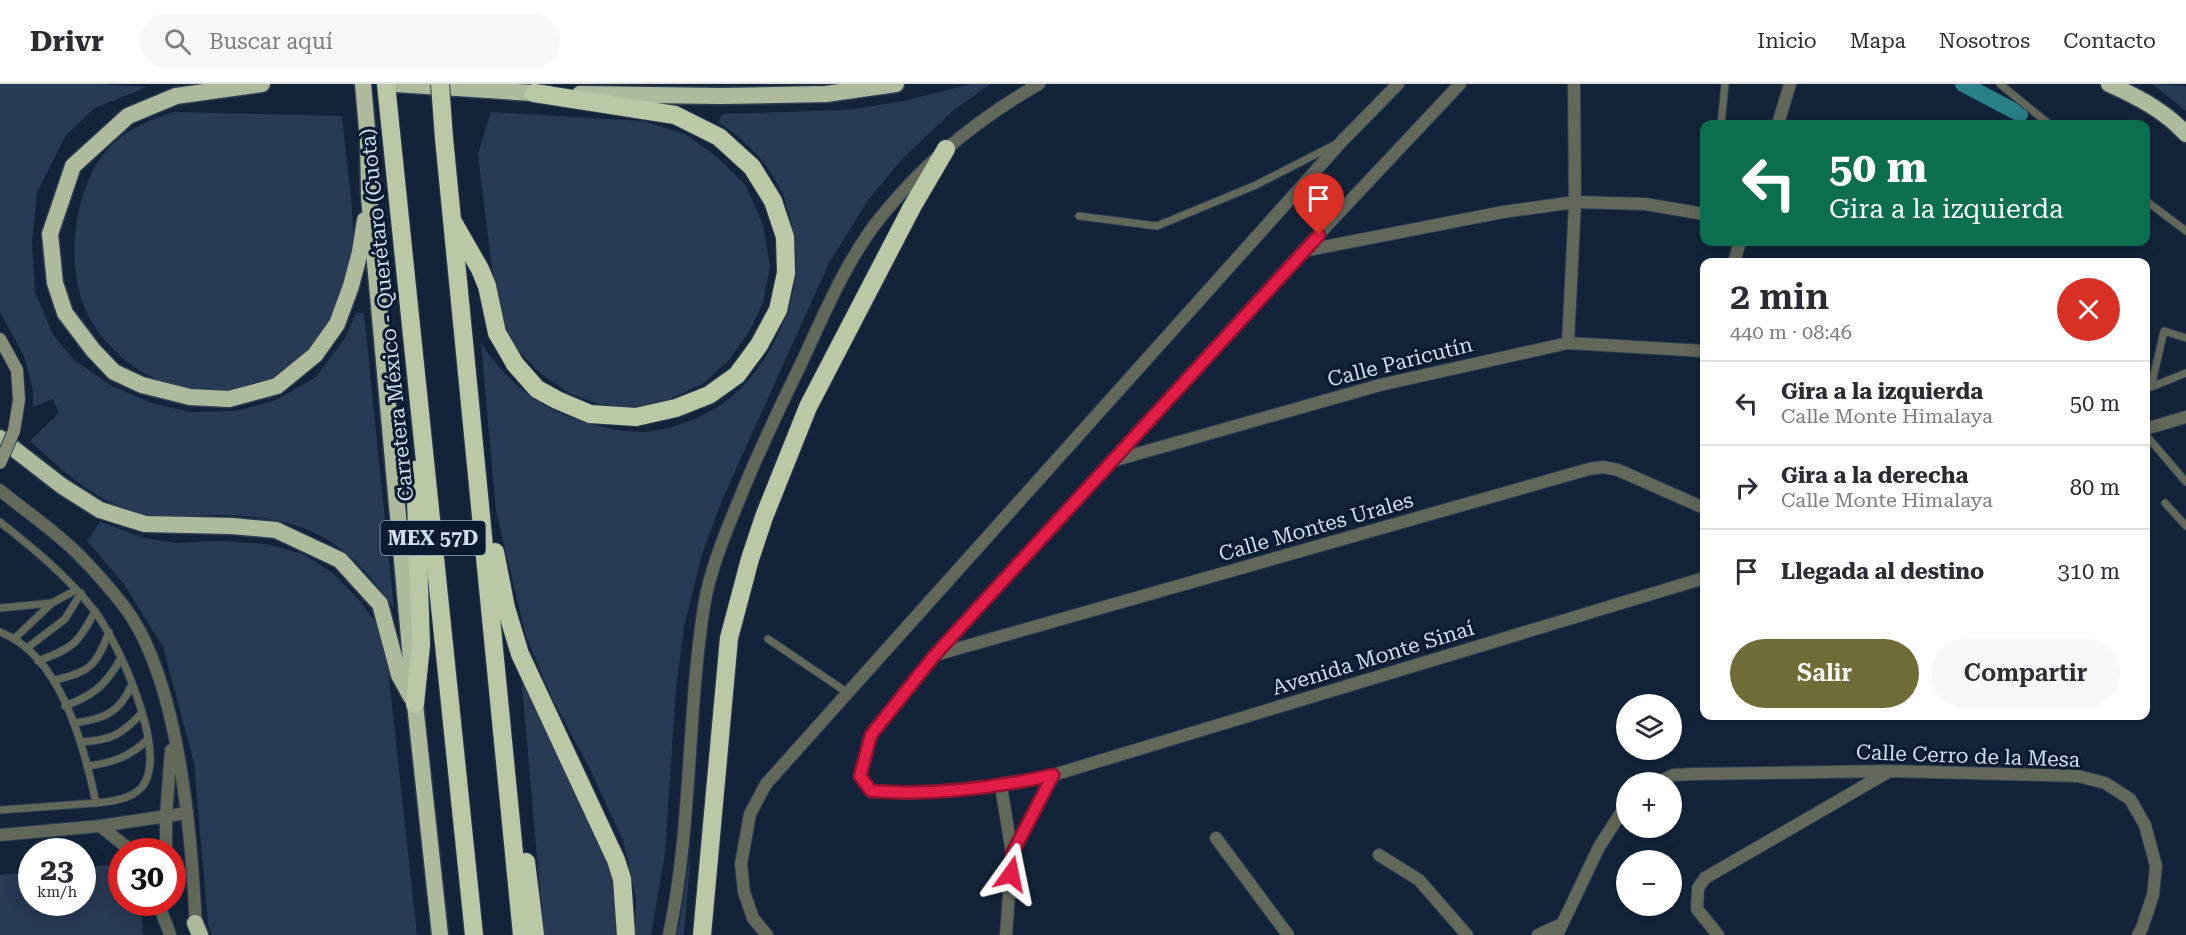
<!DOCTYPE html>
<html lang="es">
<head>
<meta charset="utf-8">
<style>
	body { margin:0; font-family:"Roboto Serif",serif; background:#f7f7f7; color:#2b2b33; height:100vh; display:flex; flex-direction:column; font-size:22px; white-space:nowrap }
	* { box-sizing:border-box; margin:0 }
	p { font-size:20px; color:#7c7c81 }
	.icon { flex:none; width:33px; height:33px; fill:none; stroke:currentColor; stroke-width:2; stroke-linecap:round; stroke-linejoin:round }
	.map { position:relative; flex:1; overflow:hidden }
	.panel { position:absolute; left:1700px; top:174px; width:450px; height:462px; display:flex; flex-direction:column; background:#fff; border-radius:12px; box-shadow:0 3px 15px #0003 }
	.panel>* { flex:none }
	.hud { position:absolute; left:1700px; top:36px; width:450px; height:126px; border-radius:12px; box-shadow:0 3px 15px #0003; background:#0b6e4f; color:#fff; overflow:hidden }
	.tools { position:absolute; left:1616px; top:610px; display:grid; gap:12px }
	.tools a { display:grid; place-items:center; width:66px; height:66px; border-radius:50%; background:#fff; box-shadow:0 3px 15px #0003; font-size:30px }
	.speed { position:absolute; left:18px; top:754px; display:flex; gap:12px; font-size:30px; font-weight:700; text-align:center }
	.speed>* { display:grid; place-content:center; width:78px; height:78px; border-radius:50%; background:#fff; box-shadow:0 3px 15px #0003; line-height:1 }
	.speed small { font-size:15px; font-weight:400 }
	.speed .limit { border:9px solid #d22; background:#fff; color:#111 }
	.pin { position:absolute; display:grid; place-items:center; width:51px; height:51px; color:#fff; margin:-62px -26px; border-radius:50% 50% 50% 0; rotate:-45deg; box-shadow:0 0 6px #0007 }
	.pin .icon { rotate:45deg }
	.me { position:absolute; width:66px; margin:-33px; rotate:12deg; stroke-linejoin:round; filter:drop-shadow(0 0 4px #0008) }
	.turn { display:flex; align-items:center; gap:21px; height:126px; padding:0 30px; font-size:27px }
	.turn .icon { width:78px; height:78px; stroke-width:2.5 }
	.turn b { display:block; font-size:42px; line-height:51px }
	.round { display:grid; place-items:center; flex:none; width:63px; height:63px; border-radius:32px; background:#f7f7f7 }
	.overview { display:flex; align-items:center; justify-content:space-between; height:102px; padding:0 30px }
	h1 { font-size:36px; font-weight:600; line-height:45px }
	.cta { display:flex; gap:12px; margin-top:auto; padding:12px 30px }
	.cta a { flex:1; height:69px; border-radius:36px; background:#706c38; color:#fff; font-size:24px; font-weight:600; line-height:69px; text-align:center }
	.cta a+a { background:#f7f7f7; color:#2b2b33 }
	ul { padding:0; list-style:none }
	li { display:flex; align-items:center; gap:18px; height:84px; padding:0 30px; border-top:2px solid #e1e1e2 }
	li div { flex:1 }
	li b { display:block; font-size:22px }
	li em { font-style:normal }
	header { display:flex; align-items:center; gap:36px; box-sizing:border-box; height:84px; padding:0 30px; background:#fff; border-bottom:2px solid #e1e1e2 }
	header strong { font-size:28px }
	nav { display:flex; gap:33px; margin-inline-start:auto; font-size:21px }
	.search { width:420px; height:54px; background:#f7f7f7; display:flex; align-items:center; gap:15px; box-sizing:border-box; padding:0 21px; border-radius:33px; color:#7c7c81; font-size:22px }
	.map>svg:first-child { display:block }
</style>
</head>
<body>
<header>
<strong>Drivr</strong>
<div class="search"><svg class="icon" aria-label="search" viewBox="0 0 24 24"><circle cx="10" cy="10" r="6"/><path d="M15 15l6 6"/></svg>Buscar aquí</div>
<nav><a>Inicio</a><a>Mapa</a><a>Nosotros</a><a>Contacto</a></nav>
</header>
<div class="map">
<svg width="2186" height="851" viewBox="0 0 2186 851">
	<rect width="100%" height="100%" fill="#13243a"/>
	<g fill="#283b54">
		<path d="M0,0h97l50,3 -52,21 -29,27 -29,57 -5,50 3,50 18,43 21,25 36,25 42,18 38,9 46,-1 40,-11 40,-23 29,-39 11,-25h8l30,296c-47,-71 -91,-93 -176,-94 -26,0 -52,5 -78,-2 -44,-11 -77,-42 -110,-72l29,-28 -6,-14 -20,8v-17l-9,-34 -24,-44z"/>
		<path d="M971,0h19l-37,27 -50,47 -35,42 -39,63 -107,237 -20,54 -18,73 -8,61 -11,165 -14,82h-16l1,-36 -12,-56 -34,-74 -39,-73 -25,-60 -30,-125 -15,-168c27,40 58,66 106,80 18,5 36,9 54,9 26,-1 60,-13 81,-28 39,-26 73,-89 74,-136 1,-19 -2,-36 -7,-54 -3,-7 -4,-15 -7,-22 -15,-30 -36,-52 -64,-70l5,-8 123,-4 53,-8z"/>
		<polygon points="2152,0 2186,2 2186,27"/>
		<path d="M173,28l169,4c4,47 16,107 9,153 -2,13 -10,26 -15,38 -11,30 -26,47 -54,64 -20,13 -43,23 -67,23 -8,0 -16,-3 -23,-4 -44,-8 -81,-33 -103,-73 -18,-33 -18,-80 -8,-115 16,-54 39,-72 92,-90z"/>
		<polygon points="491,28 643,37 685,50 715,71 746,102 763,141 770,183 763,219 749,248 730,275 704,299 670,315 637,323 602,321 569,309 540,289 515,263 497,226 478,70"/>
		<polygon points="100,438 144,454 177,459 220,457 266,460 303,470 334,490 360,517 377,540 387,576 417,851 212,851 208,840 194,679 163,563 124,500 87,457"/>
		<polygon points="521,591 609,777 614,817 616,851 544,851"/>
		<polygon points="691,765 684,851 676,851 679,842"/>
		<polygon points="109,781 121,795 122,819 141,819 143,851 0,851 0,791 31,788 32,819 82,819 83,783"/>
	</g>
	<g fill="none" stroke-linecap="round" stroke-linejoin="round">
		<polyline stroke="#298088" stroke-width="16" points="1963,0 2020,30"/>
		<g stroke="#2e3e53" stroke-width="9">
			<g id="service">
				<polyline points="2000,0 2049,40"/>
				<polyline points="1721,40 1725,0"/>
				<polyline points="2145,116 2186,147"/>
				<polyline points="1079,132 1157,142 1256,101 1336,60"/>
				<polyline points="2186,254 2164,247 2151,303 2186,289"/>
				<polyline points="2145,350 2186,398"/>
				<polyline points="2165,419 2186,442"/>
				<path d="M0,438c33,26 67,54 93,87 24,30 77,144 49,178 -12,13 -30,14 -46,16 -12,-57 -35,-148 -96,-171"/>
				<polyline points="0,524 52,519 76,506"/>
				<polyline points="15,554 52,519"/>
				<polyline points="768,555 848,609"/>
				<polyline points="27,564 65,535 81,509"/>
				<path d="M38,577c35,-13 40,-17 57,-50"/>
				<path d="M54,596c36,-8 42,-14 55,-48"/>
				<path d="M65,622c29,-11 41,-21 56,-48"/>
				<path d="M74,639c30,-4 46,-10 58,-39"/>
				<path d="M81,658c31,-2 40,-7 61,-29"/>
				<path d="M87,682c25,-3 43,-9 61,-27"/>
				<polyline points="0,726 96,719"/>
			</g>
		</g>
		<g stroke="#2e3e53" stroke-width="14">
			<g id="minor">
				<path d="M1460,0l-157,167 -369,405 -63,79 -11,41 11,15c61,5 123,-3 182,-16l651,-197"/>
				<polyline points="1778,40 1790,0"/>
				<polyline points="1303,167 1503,128 1575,118 1645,120 1704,130"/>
				<polyline points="1734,178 1740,158"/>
				<polyline points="1568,259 1575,118 1574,0"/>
				<polyline points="2145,345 2186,333"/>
				<polyline points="1112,377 1380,301 1568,259 1704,267"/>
				<path d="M0,406c25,21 54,40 78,64 15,15 31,33 45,51 57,73 69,233 73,325"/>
				<polyline points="935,571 1589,385 1603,383 1618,386 1704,424"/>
				<polyline points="1657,699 1673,691 1693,690 1890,687 2078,692 2105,699 2130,715 2145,741 2156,782 2153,811 2142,844 2138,851"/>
				<polyline points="1001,702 1012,770 1006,851"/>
				<polyline points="100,742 133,768"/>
				<polyline points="0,751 100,742 187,729"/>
				<polyline points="1216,754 1288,851"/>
				<polyline points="166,768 166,732 171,666"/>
				<polyline points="1012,770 1053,691"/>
				<polyline points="1379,771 1419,796 1467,851"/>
				<polyline points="158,819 170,850"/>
				<polyline points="767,851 753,834 744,808 741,780 750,730 766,700 1343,56 1398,0"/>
				<polyline points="1538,851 1562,840"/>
				<polyline points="1557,851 1599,763 1626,721"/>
				<polyline points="1718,851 1697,825 1698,804 1705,794 1888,688"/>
			</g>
		</g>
		<g stroke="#2e3e53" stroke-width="14">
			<path id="tertiary" d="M669,851c23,-108 18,-220 35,-329 6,-36 21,-72 35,-106 18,-45 39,-89 60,-132 24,-51 46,-106 81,-150 43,-54 99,-100 159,-134"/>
		</g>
		<g stroke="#2e3e53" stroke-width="14">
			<polyline id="secondary" points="0,255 17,286 19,316"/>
		</g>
		<g stroke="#2e3e53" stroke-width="19">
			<g id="trunk">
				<polyline points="262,0 176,12 128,32 73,82 50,150 55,199 65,229 93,266 114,288 142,301 190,313 229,315 277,302 315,271 337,240 351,202 360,168 365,136"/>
				<polyline points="363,0 368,56 369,112 415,620 440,851"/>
				<polyline points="396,0 548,10"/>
				<path d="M2109,0c29,13 56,27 77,50"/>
				<polyline points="580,10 720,12 826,10 896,0"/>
				<polyline points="0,354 62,402 100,426 145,440 232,442 276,446 340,476 380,520 399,591 411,613"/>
				<polyline points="195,839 200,851"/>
			</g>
		</g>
		<g stroke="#2e3e53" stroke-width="20">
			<g id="motorway">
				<polyline points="386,0 474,851"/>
				<polyline points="444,54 522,851"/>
				<polyline points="453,138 480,185 487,202 497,249 507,266 515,280 537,305 557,316 590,330 636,333 676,324 709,311 737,291 759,261 778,226 786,189 785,153 773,117 752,83 719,53 675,31 534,9"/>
				<polyline points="495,468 506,524 520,570 616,776 622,795 626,851"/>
				<polyline points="415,620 421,561 415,386"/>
				<polyline points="526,778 535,851"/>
				<polyline points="702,851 729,554 750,475 764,433 808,323 912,123 946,65"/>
			</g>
		</g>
		<use href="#service" stroke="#62685a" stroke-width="7"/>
		<use href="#minor" stroke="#62685a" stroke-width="12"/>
		<use href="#tertiary" stroke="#62685a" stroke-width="12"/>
		<use href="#secondary" stroke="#868e79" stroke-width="12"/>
		<use href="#trunk" stroke="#aeba9c" stroke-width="16"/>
		<use href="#motorway" stroke="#bac8a6" stroke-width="18"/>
		<g stroke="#2e3e53" stroke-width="14" stroke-linecap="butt">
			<polyline id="secondary-bridge" points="0,379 14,347 19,316"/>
		</g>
		<g stroke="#2e3e53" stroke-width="20" stroke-linecap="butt">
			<polyline id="motorway-bridge" points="440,0 444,54"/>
		</g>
		<use href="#secondary-bridge" stroke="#868e79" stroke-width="12"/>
		<use href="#motorway-bridge" stroke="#bac8a6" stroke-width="18"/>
	</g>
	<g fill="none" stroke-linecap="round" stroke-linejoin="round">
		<g stroke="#92132f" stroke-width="15">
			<path id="route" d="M1011,790l1,-20 41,-79c-59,13 -121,21 -182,16l-11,-15 11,-41 63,-79 385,-421"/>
		</g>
		<use href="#route" stroke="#e11d48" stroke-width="10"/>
	</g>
	<g text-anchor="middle" stroke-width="6" stroke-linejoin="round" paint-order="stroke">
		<rect fill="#091b30" stroke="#96a3b4" stroke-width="1.5" x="380.5" y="437" width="105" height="34" rx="4.5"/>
		<g font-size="20" font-weight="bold" fill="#d2ddec">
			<text x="433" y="461">MEX 57D</text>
		</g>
		<g font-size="21" fill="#d2ddec" stroke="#091b30">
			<text transform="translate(387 231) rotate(-96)" y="7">Carretera México - Querétaro (Cuota)</text>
			<text transform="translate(1400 278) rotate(-14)" y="7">Calle Paricutín</text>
			<text transform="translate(1316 443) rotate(-16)" y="7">Calle Montes Urales</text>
			<text transform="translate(1373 574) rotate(-17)" y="7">Avenida Monte Sinaí</text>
			<text transform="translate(1968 672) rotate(2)" y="7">Calle Cerro de la Mesa</text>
		</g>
	</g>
</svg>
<div class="tools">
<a><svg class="icon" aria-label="layers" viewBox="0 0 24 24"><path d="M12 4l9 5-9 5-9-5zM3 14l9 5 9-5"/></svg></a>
<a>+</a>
<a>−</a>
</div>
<div class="speed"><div>23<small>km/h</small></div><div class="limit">30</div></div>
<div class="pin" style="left:1319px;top:151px;background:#d93025"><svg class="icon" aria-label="arrive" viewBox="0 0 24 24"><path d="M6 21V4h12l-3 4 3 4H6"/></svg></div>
<svg class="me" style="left:1011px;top:790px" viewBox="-20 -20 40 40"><path d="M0-17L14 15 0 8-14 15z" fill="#e11d48" stroke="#fff" stroke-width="4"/></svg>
<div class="hud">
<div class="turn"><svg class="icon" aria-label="left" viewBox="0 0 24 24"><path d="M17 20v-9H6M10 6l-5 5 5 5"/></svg><div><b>50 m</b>Gira a la izquierda</div></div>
</div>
<section class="panel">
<div class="overview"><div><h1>2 min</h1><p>440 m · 08:46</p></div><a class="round" style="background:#d93025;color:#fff"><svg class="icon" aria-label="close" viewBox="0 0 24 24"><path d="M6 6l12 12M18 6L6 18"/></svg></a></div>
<ul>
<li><svg class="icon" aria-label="left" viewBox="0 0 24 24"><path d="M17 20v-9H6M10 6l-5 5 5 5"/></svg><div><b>Gira a la izquierda</b><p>Calle Monte Himalaya</p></div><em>50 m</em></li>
<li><svg class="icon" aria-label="right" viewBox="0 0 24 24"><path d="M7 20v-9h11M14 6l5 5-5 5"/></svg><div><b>Gira a la derecha</b><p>Calle Monte Himalaya</p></div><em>80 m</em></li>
<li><svg class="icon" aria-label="arrive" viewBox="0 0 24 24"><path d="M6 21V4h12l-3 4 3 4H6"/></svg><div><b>Llegada al destino</b></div><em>310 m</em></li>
</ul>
<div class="cta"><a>Salir</a><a>Compartir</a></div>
</section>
</div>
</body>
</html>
